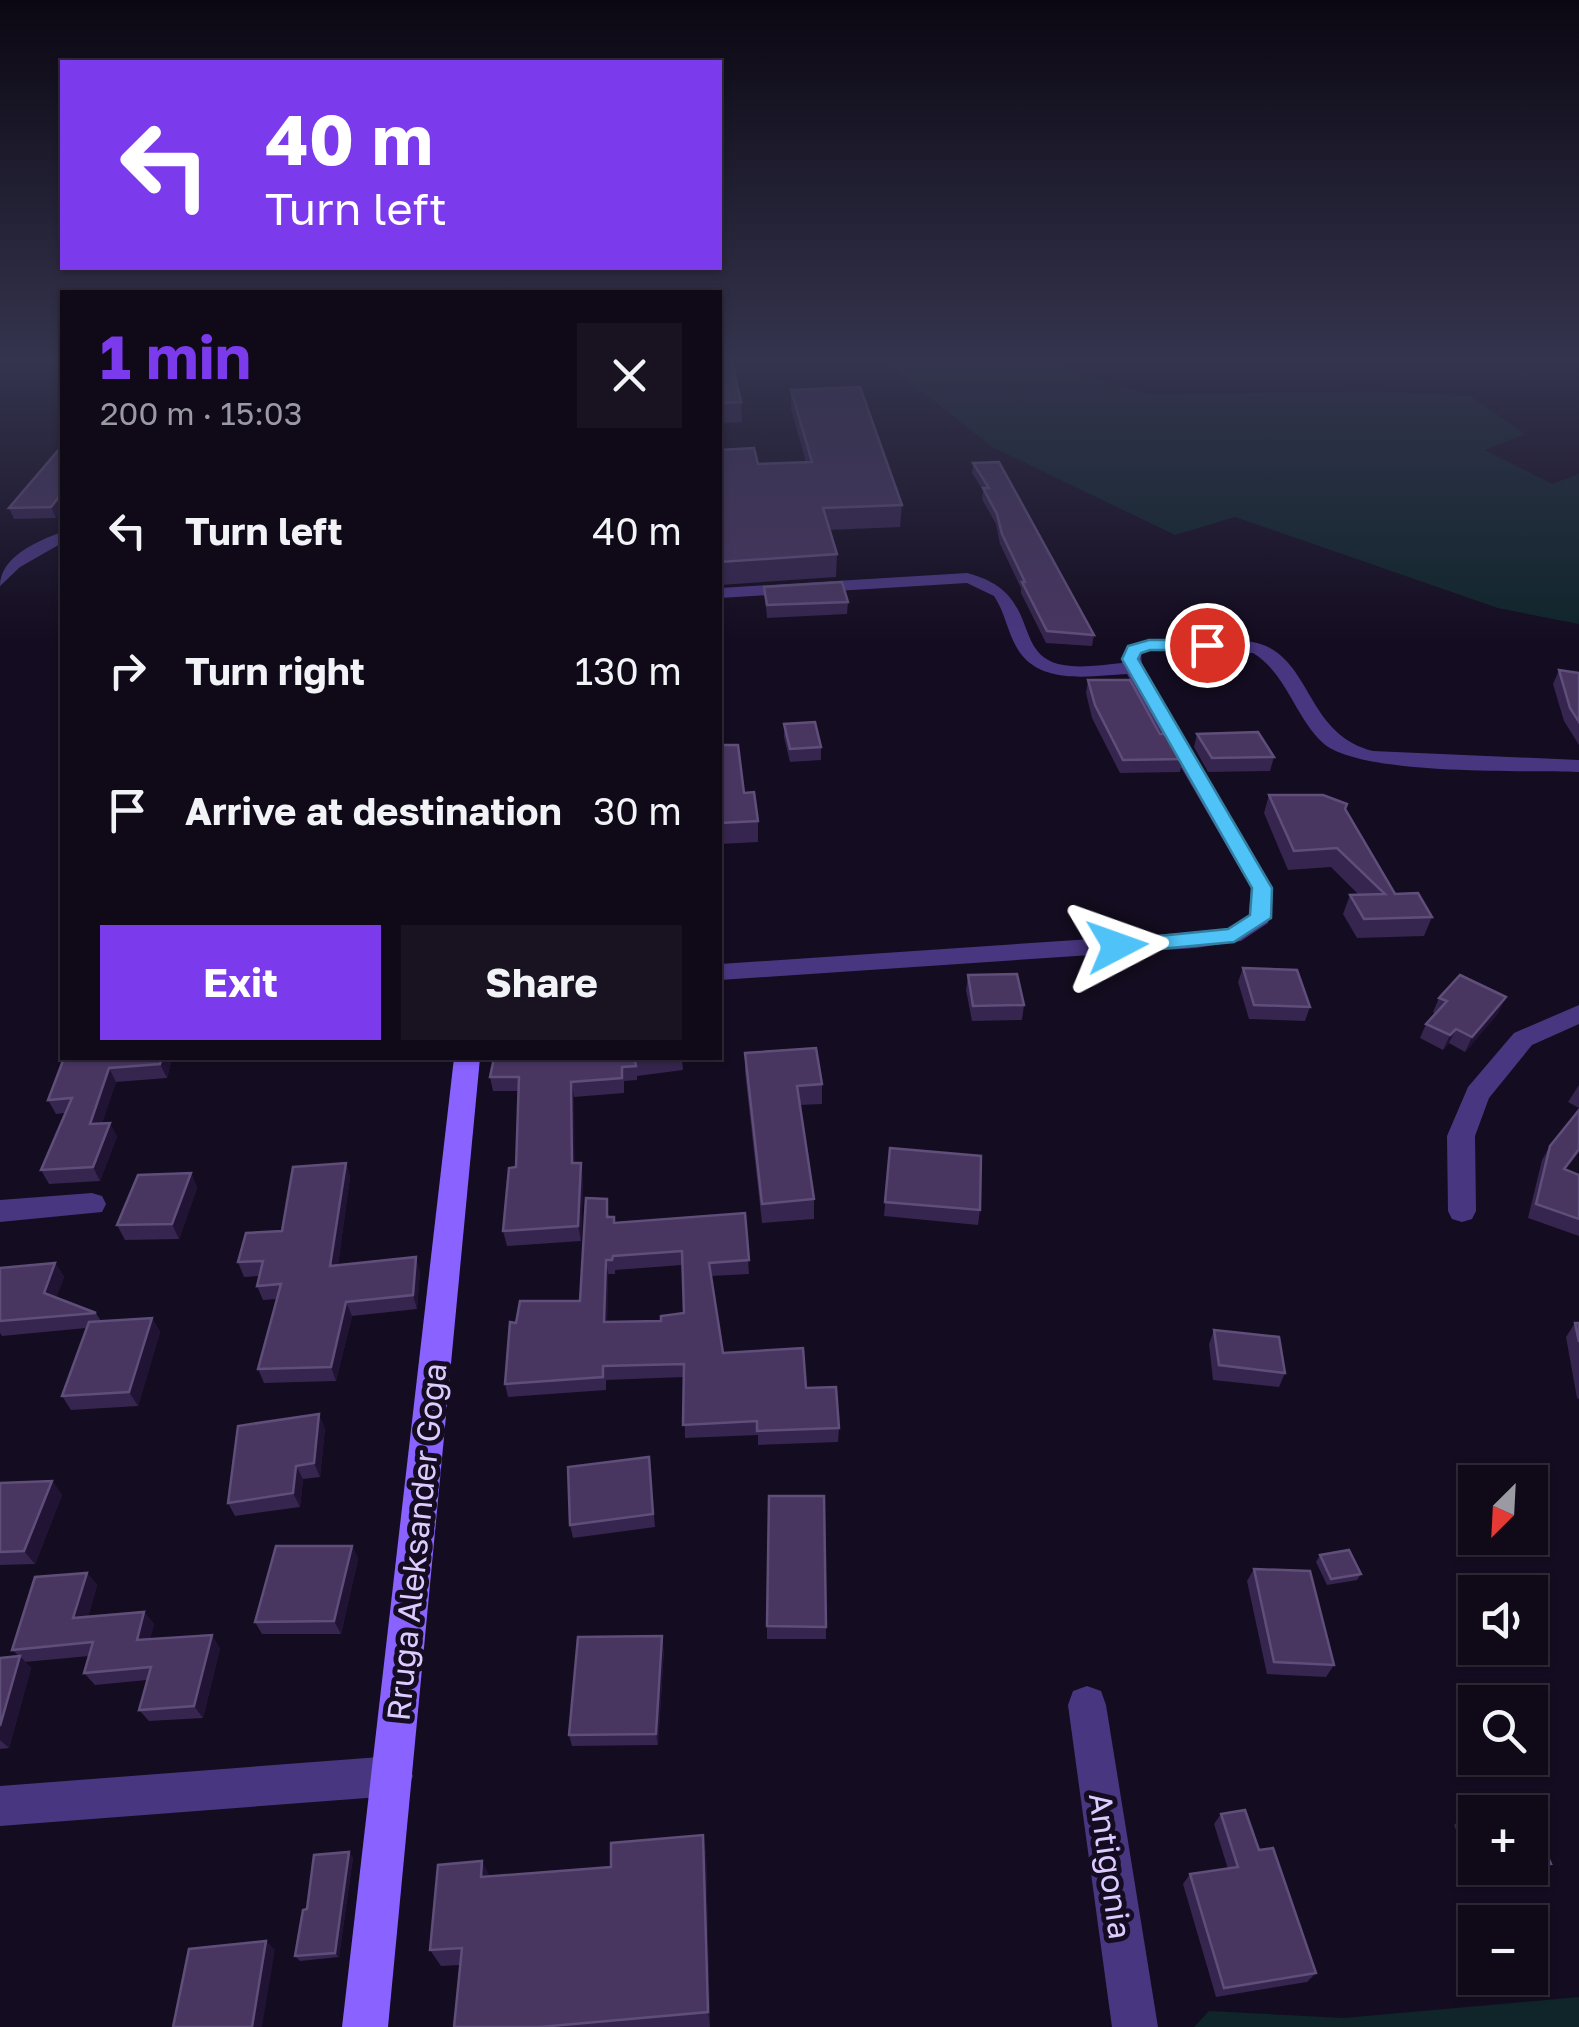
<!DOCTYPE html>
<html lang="en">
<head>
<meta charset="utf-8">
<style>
	body { margin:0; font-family:"Golos Text",sans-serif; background:#181221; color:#f1f3f6; height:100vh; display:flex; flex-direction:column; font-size:38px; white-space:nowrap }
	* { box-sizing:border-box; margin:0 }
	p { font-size:32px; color:#9b9aa2 }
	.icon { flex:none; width:55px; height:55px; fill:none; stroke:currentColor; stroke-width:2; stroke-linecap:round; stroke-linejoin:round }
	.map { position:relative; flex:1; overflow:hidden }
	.drawer { position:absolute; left:60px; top:290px; width:662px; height:770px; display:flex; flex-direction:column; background:#0f0918; border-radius:0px; box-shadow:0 2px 8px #0004,0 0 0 2px #2f2a37 }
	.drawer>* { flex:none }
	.top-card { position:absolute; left:60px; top:60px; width:662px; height:210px; border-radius:0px; box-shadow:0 2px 8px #0004,0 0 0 2px #2f2a37; background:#7c3aed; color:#fff; overflow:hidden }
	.needle { width:65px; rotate:204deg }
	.tools { position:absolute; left:1458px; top:1465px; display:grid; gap:20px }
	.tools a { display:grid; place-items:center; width:90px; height:90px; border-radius:0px; background:#0f0918; box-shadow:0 2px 8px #0004,0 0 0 2px #2f2a37; font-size:50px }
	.pin { position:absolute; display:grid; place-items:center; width:85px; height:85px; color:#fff; margin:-42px; border:5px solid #fff; border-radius:50%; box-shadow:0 2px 10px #0007 }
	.me { position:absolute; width:110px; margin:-55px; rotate:86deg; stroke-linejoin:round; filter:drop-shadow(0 0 8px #0008) }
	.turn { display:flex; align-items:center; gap:35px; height:210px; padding:0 40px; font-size:45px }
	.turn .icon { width:130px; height:130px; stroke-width:2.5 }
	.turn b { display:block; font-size:70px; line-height:85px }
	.round { display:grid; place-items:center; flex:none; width:105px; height:105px; border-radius:0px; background:#181221 }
	.overview { display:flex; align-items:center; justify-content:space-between; height:170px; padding:0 40px }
	h1 { font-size:60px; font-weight:700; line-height:75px; color:#7c3aed }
	.cta { display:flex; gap:20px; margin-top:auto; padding:20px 40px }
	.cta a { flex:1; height:115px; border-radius:0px; background:#7c3aed; color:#fff; font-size:40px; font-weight:700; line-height:115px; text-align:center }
	.cta a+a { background:#181221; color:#f1f3f6 }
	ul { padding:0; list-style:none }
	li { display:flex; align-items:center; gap:30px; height:140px; padding:0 40px }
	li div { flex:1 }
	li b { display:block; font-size:38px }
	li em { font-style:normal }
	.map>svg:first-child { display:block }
</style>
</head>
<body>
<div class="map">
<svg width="1579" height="2027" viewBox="0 0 1579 2027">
	<rect width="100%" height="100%" fill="#140c20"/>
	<g fill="#0f252a">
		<polygon points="881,359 1048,359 1081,376 1155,395 1369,391 1470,396 1525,434 1485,450 1552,484 1579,474 1579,624 1498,608 1235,517 1175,535 992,447"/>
		<polygon points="1579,1997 1579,2027 1194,2027 1209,2011 1344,2018"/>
	</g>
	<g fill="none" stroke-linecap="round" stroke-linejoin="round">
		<g fill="#493680" fill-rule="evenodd">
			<path d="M62,532v11l-42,24 -20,19c0,-29 37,-45 62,-54z"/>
			<path d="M967,573c75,19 44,78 91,91 20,5 44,1 64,-1l6,-17c25,-8 50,-6 76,-6 20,0 43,-2 62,6 46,21 43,89 107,105l206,9v12c-55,-2 -219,4 -256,-29 -28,-26 -37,-70 -70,-90l-102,-3 -10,3 1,15 131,220 -5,35 -27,18 -45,7 -476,32v-16l476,-32 31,-3 22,-14 2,-27 -124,-214c-37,2 -88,12 -110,-26 -10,-17 -12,-36 -23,-52l-27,-13 -247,15v-10z"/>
			<polygon points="1579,1005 1579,1024 1532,1045 1489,1098 1475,1136 1476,1211 1472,1219 1462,1222 1452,1219 1448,1211 1447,1136 1468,1087 1514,1033"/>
			<polygon points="92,1193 102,1196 106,1204 102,1212 0,1222 0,1200"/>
			<polygon points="1087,1686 1101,1691 1106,1705 1158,2027 1112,2027 1068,1705 1073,1691"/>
			<polygon points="393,1756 407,1762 413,1776 407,1790 393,1796 0,1826 0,1786"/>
		</g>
		<polygon fill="#8962ff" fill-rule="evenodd" points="454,1058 480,1058 388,2027 342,2027"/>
	</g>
	<g fill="#36254e" fill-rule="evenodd">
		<polygon points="720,366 741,402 742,422 720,423"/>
		<polygon points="791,390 902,505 900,527 829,530 837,554 836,577 720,585 720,450 758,464 806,462 791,409"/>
		<polygon points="62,446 62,509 56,518 14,519 9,508"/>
		<polygon points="973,463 1094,635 1092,646 1046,643 1021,593 1021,588 1000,544 996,524 982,499 983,490 972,473"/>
		<polygon points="764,587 848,602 847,614 767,618"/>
		<polygon points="1559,670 1579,673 1579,745 1564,721 1553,684"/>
		<polygon points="1088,680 1160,734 1183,759 1180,772 1120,773 1092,718 1086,693"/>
		<polygon points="784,724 821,747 821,760 790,762 784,737"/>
		<polygon points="1197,734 1274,757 1270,771 1208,772 1194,747"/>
		<polygon points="720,745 758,821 758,842 720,844"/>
		<polygon points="1269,795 1345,809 1395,894 1432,917 1424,936 1357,938 1343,914 1350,895 1359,895 1331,867 1288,870 1264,813"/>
		<polygon points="1243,968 1310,1007 1305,1021 1249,1019 1238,982"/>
		<polygon points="968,975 1024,1005 1022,1020 972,1021 966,990"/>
		<polygon points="1439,998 1499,1012 1465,1052 1449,1043 1443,1050 1420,1038 1426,1024 1436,1014 1433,1012"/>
		<polygon points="745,1053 822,1084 822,1104 800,1105 814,1199 814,1219 762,1223 745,1072"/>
		<polygon points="64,1058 172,1058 167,1078 116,1082 102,1123 117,1136 100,1181 49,1184 41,1170 65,1113 56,1114 48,1100"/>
		<polygon points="494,1058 682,1058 683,1070 637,1076 637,1080 624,1081 624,1093 574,1097 574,1163 583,1177 581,1241 507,1246 503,1231 516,1167 519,1091 493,1091 490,1077"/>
		<polygon points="1579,1085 1579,1108 1568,1102"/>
		<polygon points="1579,1110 1579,1152 1565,1170 1579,1175 1579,1236 1528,1218 1542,1160 1550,1146"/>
		<polygon points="890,1148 980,1210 978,1225 884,1216"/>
		<polygon points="346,1163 350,1177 338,1265 420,1271 417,1309 352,1316 336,1381 264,1383 258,1369 277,1299 263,1300 257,1286 259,1276 244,1277 238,1262 282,1231"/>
		<polygon points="191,1173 197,1188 179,1239 125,1240 117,1225"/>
		<path d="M609,1213v4l6,6 130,-10 4,61 -38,2 12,77 83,35 33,40 -1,14 -80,3v-10l-73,3 -1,-61 -78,3v10l-98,7 -3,-13 11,-61 64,-22zM682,1265l2,48 -23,8 -54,1 1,-48h7v-4z"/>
		<polygon points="55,1263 64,1277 56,1298 96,1313 101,1321 152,1318 160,1332 138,1406 71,1410 62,1396 86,1328 2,1336 0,1333 0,1268"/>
		<polygon points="1575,1323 1579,1323 1579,1399 1577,1398 1566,1337"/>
		<polygon points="1214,1330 1285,1373 1279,1387 1213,1380 1209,1344"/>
		<polygon points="325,1428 320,1477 303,1479 300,1507 235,1516 228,1503"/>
		<polygon points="649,1457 655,1527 573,1538 570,1525"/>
		<polygon points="52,1481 62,1495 35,1564 0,1565 0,1483"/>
		<polygon points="352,1546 358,1559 341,1634 262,1634 255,1622"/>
		<polygon points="1320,1555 1361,1574 1357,1580 1327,1585 1316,1562"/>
		<polygon points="1254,1569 1334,1665 1326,1677 1267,1674 1247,1581"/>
		<polygon points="87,1573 97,1585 88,1617 144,1612 154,1624 150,1639 220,1648 203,1718 149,1721 139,1710 147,1680 95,1685 84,1673 89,1656 25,1662 31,1668 9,1748 0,1749 0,1658 19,1656 12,1650"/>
		<polygon points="767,1626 826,1627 826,1639 767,1639"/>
		<polygon points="664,1649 658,1745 572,1746 569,1735"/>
		<polygon points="1221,1814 1259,1850 1316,1973 1307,1982 1216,1997 1183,1884 1190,1874 1228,1869 1214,1824"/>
		<polygon points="1475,1814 1475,1868 1530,1868 1530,1817 1551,1864 1538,1874 1476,1881 1454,1825 1465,1815"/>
		<polygon points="703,1835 706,1854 710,2027 454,2027 460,1965 441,1966 430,1950 490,1877 611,1867"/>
		<polygon points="353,1857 339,1957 300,1961 295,1956 307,1909"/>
	</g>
	<g fill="#211334">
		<polygon points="62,493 62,509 56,518 51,507"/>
		<polygon points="1506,997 1499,1012 1465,1052 1472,1037"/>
		<polygon points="1456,1029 1449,1043 1443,1050 1450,1035"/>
		<polygon points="162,1058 172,1058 167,1078 160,1064"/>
		<polygon points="109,1068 116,1082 97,1138 90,1124"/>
		<polygon points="571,1082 574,1097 575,1178 572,1163"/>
		<polygon points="110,1123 117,1136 100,1181 93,1167"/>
		<polygon points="346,1163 350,1177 336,1280 330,1266"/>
		<polygon points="581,1163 583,1177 581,1241 578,1226"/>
		<polygon points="191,1173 197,1188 179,1239 172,1224"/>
		<polygon points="416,1257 420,1271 417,1309 413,1295"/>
		<polygon points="606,1260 608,1274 607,1336 604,1322"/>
		<polygon points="55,1263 64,1277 53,1307 44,1293"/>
		<polygon points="346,1302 352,1316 336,1381 331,1367"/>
		<polygon points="152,1318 160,1332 138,1406 129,1392"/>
		<polygon points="319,1414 325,1428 320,1477 314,1463"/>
		<polygon points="296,1466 303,1479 300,1507 293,1493"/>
		<polygon points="52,1481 62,1495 35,1564 24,1551"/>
		<polygon points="352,1546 358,1559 341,1634 334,1621"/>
		<polygon points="87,1573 97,1585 84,1631 73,1618"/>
		<polygon points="144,1612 154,1624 147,1652 137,1640"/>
		<polygon points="212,1635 220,1648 203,1718 194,1706"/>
		<polygon points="662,1636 664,1649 658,1745 656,1734"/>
		<polygon points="20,1656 31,1668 9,1748 0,1740 0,1726"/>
		<polygon points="703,1835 706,1854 710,2027 708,2012"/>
		<polygon points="349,1852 353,1857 339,1957 335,1953"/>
		<polygon points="482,1861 491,1879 481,1877"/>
		<polygon points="266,1941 275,1950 262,2027 252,2027"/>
	</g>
	<g fill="#483661" stroke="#5f4e7a" stroke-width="2.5" fill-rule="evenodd">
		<polygon points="720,366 733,366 741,402 720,403"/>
		<polygon points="860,387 902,505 823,508 837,554 720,562 720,450 754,448 758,464 812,462 791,390"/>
		<polygon points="62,446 62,493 51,507 9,508"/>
		<polygon points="999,462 1094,635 1047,631 1022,582 1025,582 1002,534 997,514 983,488 989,488 973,463"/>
		<polygon points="842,582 848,602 767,605 764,587"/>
		<polygon points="1559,670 1579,673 1579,722 1570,708"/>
		<polygon points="1088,680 1130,680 1160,734 1168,734 1183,759 1123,760 1095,705"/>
		<polygon points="815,722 821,747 790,749 784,724"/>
		<polygon points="1258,732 1274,757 1212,758 1197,734"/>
		<polygon points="720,745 738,745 744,793 754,792 758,821 720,823"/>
		<polygon points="1269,795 1323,795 1347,804 1345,809 1395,894 1418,893 1432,917 1364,919 1350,895 1385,894 1337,848 1294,851"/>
		<polygon points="1243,968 1297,970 1310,1007 1254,1005"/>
		<polygon points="1017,974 1024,1005 973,1006 968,975"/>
		<polygon points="1460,975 1506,997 1472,1037 1456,1029 1450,1035 1426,1024 1447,1001 1439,998"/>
		<polygon points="816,1048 822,1084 797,1086 814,1199 762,1204 745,1053"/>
		<polygon points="64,1058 162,1058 160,1064 109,1068 90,1124 110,1123 93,1167 41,1170 72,1098 48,1100"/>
		<polygon points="494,1058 663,1058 635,1061 636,1066 622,1067 622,1078 571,1082 572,1163 581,1163 578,1226 503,1231 509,1168 516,1167 519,1077 490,1077"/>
		<polygon points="1579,1110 1579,1149 1564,1169 1579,1175 1579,1219 1536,1204 1550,1146"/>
		<polygon points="890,1148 981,1156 980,1210 885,1202"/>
		<polygon points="346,1163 330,1266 416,1257 413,1295 346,1302 331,1367 258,1369 281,1284 257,1286 263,1261 238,1262 246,1233 282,1231 293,1167"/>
		<polygon points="191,1173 172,1224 117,1225 138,1175"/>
		<path d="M586,1198l21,1v18h7v6l131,-10 4,47 -40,3 14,90 80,-5 3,40 30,-1 3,41 -82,3v-10l-74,4 1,-61 -81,2v11l-98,7 5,-62 6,1 4,-22h60zM682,1251l2,62 -23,3v5l-57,1 2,-62h6l1,-4z"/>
		<polygon points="55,1263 44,1293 96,1313 0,1321 0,1268"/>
		<polygon points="152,1318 129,1392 62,1396 89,1322"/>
		<polygon points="1575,1323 1579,1323 1579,1342"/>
		<polygon points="1214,1330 1279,1337 1285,1373 1219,1365"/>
		<polygon points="319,1414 314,1463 296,1466 293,1493 228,1503 238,1426"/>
		<polygon points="649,1457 653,1514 570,1525 568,1467"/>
		<polygon points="52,1481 24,1551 0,1552 0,1483"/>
		<polygon points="769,1496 824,1496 826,1627 767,1626"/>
		<polygon points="276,1546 352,1546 334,1621 255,1622"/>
		<polygon points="1349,1550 1361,1574 1331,1579 1320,1555"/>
		<polygon points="1254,1569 1310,1571 1334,1665 1274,1662"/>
		<polygon points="87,1573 73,1618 144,1612 137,1640 212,1635 194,1706 139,1710 151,1667 84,1673 93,1642 12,1650 35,1577"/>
		<polygon points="662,1636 656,1734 569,1735 578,1637"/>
		<polygon points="20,1656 0,1726 0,1658"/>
		<polygon points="1526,1808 1528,1812 1486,1812"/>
		<polygon points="1245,1810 1259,1850 1273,1848 1316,1973 1224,1988 1190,1874 1238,1867 1221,1814"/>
		<polygon points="1475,1814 1475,1840 1465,1815"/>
		<polygon points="1530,1817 1551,1864 1530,1866"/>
		<polygon points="703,1835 708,2012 540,2027 454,2027 462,1948 430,1950 438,1865 482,1861 481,1877 611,1867 611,1843"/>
		<polygon points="349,1852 335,1953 295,1956 303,1910 307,1909 314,1855"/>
		<polygon points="1486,1868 1518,1868 1488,1871"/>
		<polygon points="266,1941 252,2027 173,2027 189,1949"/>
	</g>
	<linearGradient id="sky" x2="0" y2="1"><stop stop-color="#0b0712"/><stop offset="0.56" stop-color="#34344e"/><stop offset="1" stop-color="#34344e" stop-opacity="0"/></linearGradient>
	<rect width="1579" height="643" fill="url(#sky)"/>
	<polygon fill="#4fc3f7" stroke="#337fa1" stroke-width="2.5" points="1149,640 1207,640 1215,645 1207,650 1150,650 1141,653 1138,659 1272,888 1271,918 1234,942 1117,953 1109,951 1106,946 1109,941 1228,929 1250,915 1252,888 1122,659 1128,646"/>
	<g text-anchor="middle" stroke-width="10" stroke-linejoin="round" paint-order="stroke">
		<g font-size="32" fill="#ddcbff" stroke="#140c20">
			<text transform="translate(417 1542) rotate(-84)" y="11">Rruga Aleksander Goga</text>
			<text transform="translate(1110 1866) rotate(82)" y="11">Antigonia</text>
		</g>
	</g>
</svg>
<div class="tools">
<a><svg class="needle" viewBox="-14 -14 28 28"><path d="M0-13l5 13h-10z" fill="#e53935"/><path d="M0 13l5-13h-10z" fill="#9b9aa2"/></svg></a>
<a><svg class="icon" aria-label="sound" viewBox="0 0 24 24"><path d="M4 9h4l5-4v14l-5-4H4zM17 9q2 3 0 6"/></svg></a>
<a><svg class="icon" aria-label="search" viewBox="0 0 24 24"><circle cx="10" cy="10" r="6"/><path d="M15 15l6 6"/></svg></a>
<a>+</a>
<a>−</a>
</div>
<div class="pin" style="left:1207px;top:645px;background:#d93025"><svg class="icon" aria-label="arrive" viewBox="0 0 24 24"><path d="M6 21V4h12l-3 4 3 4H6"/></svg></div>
<svg class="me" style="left:1117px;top:946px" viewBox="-20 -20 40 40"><path d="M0-17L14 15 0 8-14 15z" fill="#4fc3f7" stroke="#fff" stroke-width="4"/></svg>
<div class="top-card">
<div class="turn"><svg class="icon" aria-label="left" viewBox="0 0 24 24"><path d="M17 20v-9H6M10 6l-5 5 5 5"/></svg><div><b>40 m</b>Turn left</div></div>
</div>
<section class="drawer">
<div class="overview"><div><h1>1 min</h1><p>200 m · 15:03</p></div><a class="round"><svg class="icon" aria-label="close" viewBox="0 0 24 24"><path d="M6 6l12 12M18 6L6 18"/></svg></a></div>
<ul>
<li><svg class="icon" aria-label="left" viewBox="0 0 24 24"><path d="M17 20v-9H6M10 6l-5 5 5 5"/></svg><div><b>Turn left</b></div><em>40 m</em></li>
<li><svg class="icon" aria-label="right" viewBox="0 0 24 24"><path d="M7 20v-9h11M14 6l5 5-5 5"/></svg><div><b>Turn right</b></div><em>130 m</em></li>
<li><svg class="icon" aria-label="arrive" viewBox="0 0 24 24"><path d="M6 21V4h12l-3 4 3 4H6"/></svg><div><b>Arrive at destination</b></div><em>30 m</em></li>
</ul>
<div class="cta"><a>Exit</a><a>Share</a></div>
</section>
</div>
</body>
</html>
